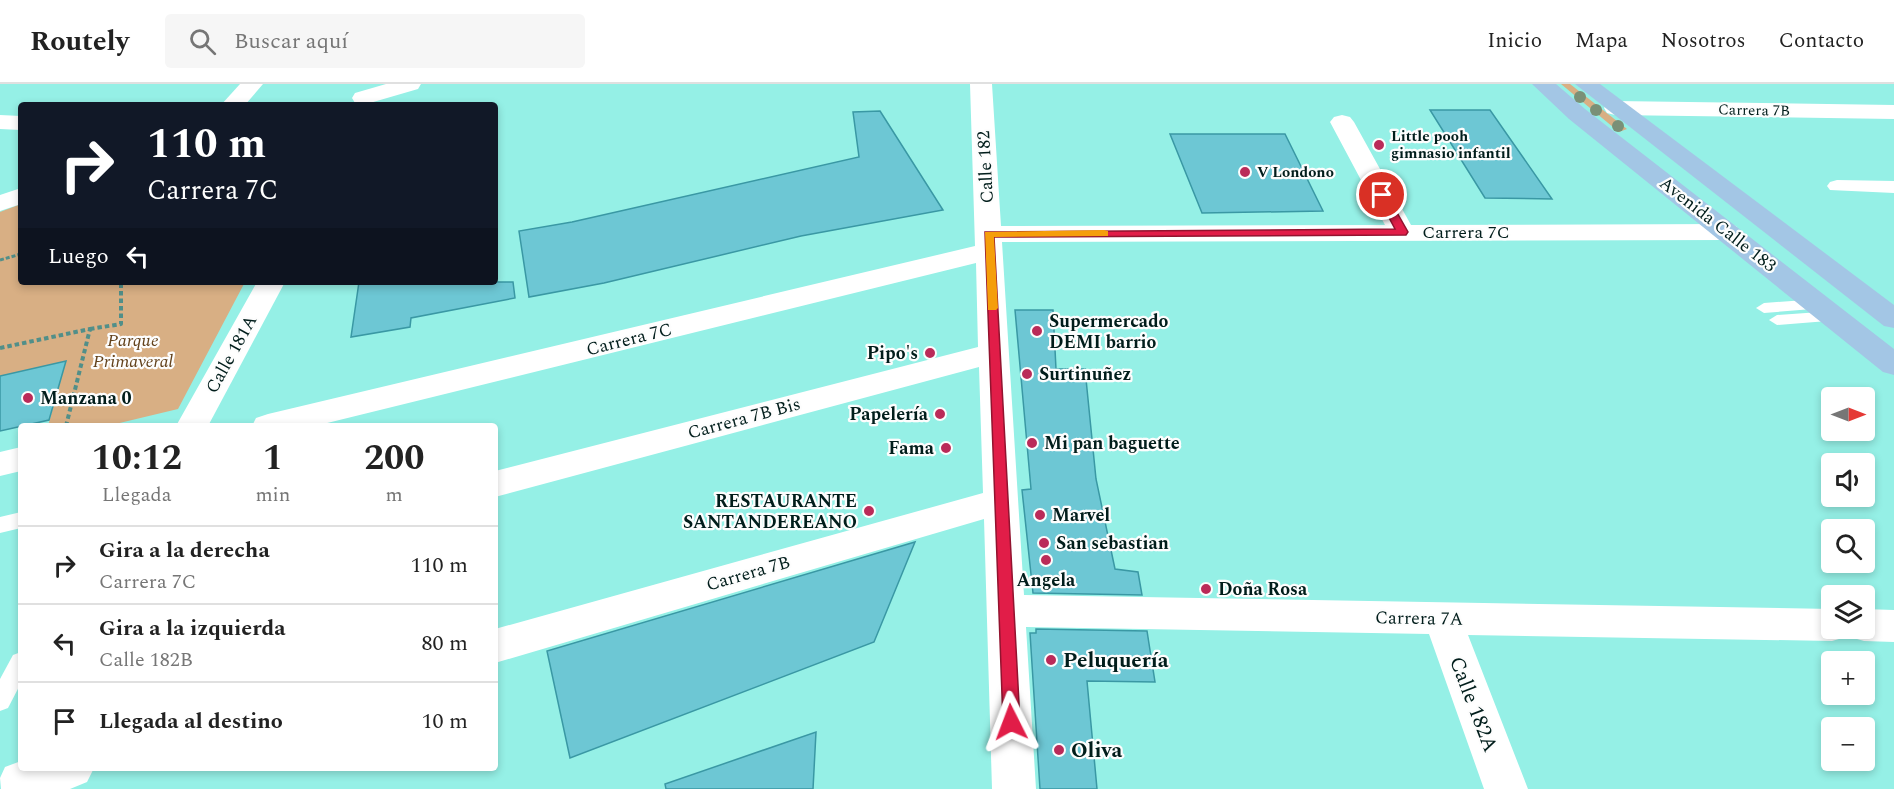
<!DOCTYPE html>
<html lang="es">
<head>
<meta charset="utf-8">
<style>
	body { margin:0; font-family:Spectral,serif; background:#f6f6f6; color:#222; height:100vh; display:flex; flex-direction:column; font-size:22px; white-space:nowrap }
	* { box-sizing:border-box; margin:0 }
	p { font-size:20px; color:#767676 }
	.icon { flex:none; width:33px; height:33px; fill:none; stroke:currentColor; stroke-width:2; stroke-linecap:round; stroke-linejoin:round }
	.map { position:relative; flex:1; overflow:hidden }
	.details { position:absolute; left:18px; top:339px; width:480px; height:348px; display:flex; flex-direction:column; background:#fff; border-radius:6px; box-shadow:0 3px 9px #0003 }
	.details>* { flex:none }
	.top-card { position:absolute; left:18px; top:18px; width:480px; height:183px; border-radius:6px; box-shadow:0 3px 9px #0003; background:#111827; color:#fff; overflow:hidden }
	.needle { width:39px; rotate:90deg }
	.controls { position:absolute; left:1821px; top:303px; display:grid; gap:12px }
	.controls a { display:grid; place-items:center; width:54px; height:54px; border-radius:6px; background:#fff; box-shadow:0 3px 9px #0003; font-size:30px }
	.pin { position:absolute; display:grid; place-items:center; width:51px; height:51px; color:#fff; margin:-26px; border:3px solid #fff; border-radius:50%; box-shadow:0 2px 6px #0007 }
	.me { position:absolute; width:66px; margin:-33px; rotate:357deg; stroke-linejoin:round; filter:drop-shadow(0 0 4px #0008) }
	.turn { display:flex; align-items:center; gap:21px; height:126px; padding:0 30px; font-size:27px }
	.turn .icon { width:78px; height:78px; stroke-width:2.5 }
	.turn b { display:block; font-size:42px; line-height:51px }
	.then { display:flex; align-items:center; height:57px; padding:0 30px; background:#0003; gap:12px; font-size:22px }
	.eta { display:flex; justify-content:space-evenly; align-items:center; height:102px; text-align:center }
	.eta b { font-size:36px; font-weight:700; line-height:42px }
	ul { padding:0; list-style:none }
	li { display:flex; align-items:center; gap:18px; height:78px; padding:0 30px; border-top:2px solid #e0e0e0 }
	li div { flex:1 }
	li b { display:block; font-size:22px }
	li em { font-style:normal }
	header { display:flex; align-items:center; gap:36px; box-sizing:border-box; height:84px; padding:0 30px; background:#fff; border-bottom:2px solid #e0e0e0 }
	header strong { font-size:28px }
	nav { display:flex; gap:33px; margin-inline-start:auto; font-size:21px }
	.search { width:420px; height:54px; background:#f6f6f6; display:flex; align-items:center; gap:15px; box-sizing:border-box; padding:0 21px; border-radius:6px; color:#767676; font-size:22px }
	.map>svg:first-child { display:block }
</style>
</head>
<body>
<header>
<strong>Routely</strong>
<div class="search"><svg class="icon" aria-label="search" viewBox="0 0 24 24"><circle cx="10" cy="10" r="6"/><path d="M15 15l6 6"/></svg>Buscar aquí</div>
<nav><a>Inicio</a><a>Mapa</a><a>Nosotros</a><a>Contacto</a></nav>
</header>
<div class="map">
<svg width="1894" height="705" viewBox="0 0 1894 705">
	<rect width="100%" height="100%" fill="#95f0e6"/>
	<g fill="#d8af84">
		<polygon points="1561,0 1570,0 1627,45 1619,48"/>
		<polygon points="21,120 21,198 245,198 178,325 107,342 48,342 65,278 0,292 0,128"/>
	</g>
	<g fill="#6dc7d4" stroke="#3a98a4" stroke-width="1.5">
		<polygon points="1430,26 1490,26 1552,115 1485,114"/>
		<polygon points="880,27 943,126 801,152 604,199 529,213 519,147 572,138 859,73 853,28"/>
		<polygon points="1170,50 1285,50 1323,127 1202,129"/>
		<polygon points="359,198 513,198 515,214 411,234 410,243 351,253"/>
		<polygon points="1015,226 1053,226 1056,285 1085,285 1096,395 1115,485 1138,488 1142,511 1033,509 1022,406 1031,405"/>
		<polygon points="66,277 49,336 0,347 0,292"/>
		<polygon points="915,458 874,558 570,674 547,567"/>
		<polygon points="1036,545 1147,547 1155,598 1087,597 1097,705 1040,705 1030,549 1036,549"/>
		<polygon points="816,648 813,705 666,705 665,700"/>
	</g>
	<g fill="none" stroke-linecap="round" stroke-linejoin="round">
		<polyline stroke="#518f89" stroke-width="3" stroke-dasharray="4 2" stroke-linecap="butt" points="0,176 21,170"/>
		<g stroke="#518f89" stroke-width="4" stroke-dasharray="4.5 3" stroke-linecap="butt">
			<polyline points="90,245 121,240 121,198"/>
			<polyline points="0,264 90,245 66,342"/>
		</g>
		<g fill="#fff" fill-rule="evenodd">
			<polygon points="1819,215 1827,220 1825,224 1764,229 1756,224 1764,219"/>
			<polygon points="1834,227 1840,228 1842,232 1840,236 1777,241 1769,236 1777,231"/>
			<polygon points="21,428 21,444 0,449 0,433"/>
			<polygon points="21,568 21,599 8,624 0,627 0,595 13,571"/>
		</g>
		<polygon fill="#fff" fill-rule="evenodd" points="1837,96 1894,97 1894,109 1830,106 1827,102 1830,98"/>
		<g fill="#fff" fill-rule="evenodd">
			<polygon points="240,0 263,0 245,21 221,21"/>
			<polygon points="386,0 421,0 418,5 363,21 355,19 352,14 355,9"/>
			<polygon points="970,0 992,0 1001,142 1385,141 1330,38 1334,33 1342,31 1350,33 1354,38 1411,141 1727,140 1736,142 1740,148 1736,154 1727,156 1002,158 1024,511 1832,525 1832,544 1864,544 1864,525 1894,526 1894,558 1864,557 1850,553 1848,548 1846,553 1832,557 1468,551 1528,705 1484,705 1429,550 1026,543 1036,705 992,705 984,435 495,579 495,545 983,409 979,283 495,413 495,387 978,263 976,179 315,342 252,342 256,334 268,330 975,162"/>
			<polygon points="1615,17 1894,21 1894,35 1615,31 1607,29 1604,24 1607,19"/>
			<polygon points="0,31 21,32 21,46 0,45"/>
			<polygon points="21,104 21,120 0,127 0,111"/>
			<polygon points="257,198 285,198 208,342 176,342"/>
			<polygon points="21,363 21,387 0,392 0,368"/>
			<polygon points="21,677 21,684 94,684 87,698 70,705 1,705 0,694 5,683"/>
		</g>
		<g fill="#a3c6e5" fill-rule="evenodd">
			<polygon points="1532,0 1556,0 1585,25 1894,265 1894,291 1883,288 1569,35"/>
			<polygon points="1575,0 1600,0 1894,221 1894,244 1884,242"/>
		</g>
	</g>
	<g fill="#7a9077">
		<circle cx="1580" cy="13" r="6"/>
		<circle cx="1596" cy="26" r="6"/>
		<circle cx="1618" cy="42" r="6"/>
	</g>
	<polygon fill="#e11d48" stroke="#92132f" stroke-width="1.5" points="1382,108 1387,111 1408,148 1406,151 994,153 1020,638 1017,644 1011,646 1005,644 1003,638 985,148 1395,145 1377,111"/>
	<polygon fill="#f59e0b" points="1104,146 1108,147 1108,152 994,153 998,224 996,226 988,226 985,148"/>
	<g fill="#ba2b59" stroke="#fdfdfd" stroke-width="2">
		<circle cx="1379" cy="61" r="6"/>
		<circle cx="1245" cy="88" r="6"/>
		<circle cx="1037" cy="247" r="6"/>
		<circle cx="930" cy="269" r="6"/>
		<circle cx="1027" cy="290" r="6"/>
		<circle cx="28" cy="314" r="6"/>
		<circle cx="940" cy="330" r="6"/>
		<circle cx="1032" cy="359" r="6"/>
		<circle cx="946" cy="364" r="6"/>
		<circle cx="869" cy="427" r="6"/>
		<circle cx="1040" cy="431" r="6"/>
		<circle cx="1044" cy="459" r="6"/>
		<circle cx="1046" cy="476" r="6"/>
		<circle cx="1206" cy="505" r="6"/>
		<circle cx="1051" cy="576" r="6"/>
		<circle cx="1059" cy="666" r="6"/>
	</g>
	<g text-anchor="middle" stroke-width="4.5" stroke-linejoin="round" paint-order="stroke">
		<g font-size="15" fill="#011d1b" stroke="#fdfdfd">
			<text transform="translate(1754 26) rotate(1)" y="5">Carrera 7B</text>
		</g>
		<g font-size="15" font-weight="bold" fill="#011d1b" stroke="#fdfdfd" text-anchor="start">
			<text x="1391" y="57">Little pooh<tspan x="1391" dy="17">gimnasio infantil</tspan></text>
			<text x="1257" y="93">V Londono</text>
		</g>
		<g font-size="18" fill="#011d1b" stroke="#fdfdfd">
			<text transform="translate(985 83) rotate(-93)" y="6">Calle 182</text>
			<text transform="translate(1718 140) rotate(38)" y="6">Avenida Calle 183</text>
			<text x="1466" y="154">Carrera 7C</text>
			<text transform="translate(629 255) rotate(-14)" y="6">Carrera 7C</text>
			<text transform="translate(231 270) rotate(-61)" y="6">Calle 181A</text>
			<text transform="translate(744 334) rotate(-15)" y="6">Carrera 7B Bis</text>
			<text transform="translate(748 489) rotate(-16)" y="6">Carrera 7B</text>
			<text transform="translate(1419 534) rotate(1)" y="6">Carrera 7A</text>
		</g>
		<g font-size="18" font-weight="bold" fill="#011d1b" stroke="#fdfdfd" text-anchor="start">
			<text x="1049" y="243">Supermercado<tspan x="1049" dy="21">DEMI barrio</tspan></text>
			<text x="918" y="275" text-anchor="end">Pipo's</text>
			<text x="1039" y="296">Surtinuñez</text>
			<text x="40" y="320">Manzana 0</text>
			<text x="928" y="336" text-anchor="end">Papelería</text>
			<text x="1044" y="365">Mi pan baguette</text>
			<text x="934" y="370" text-anchor="end">Fama</text>
			<text x="857" y="423" text-anchor="end">RESTAURANTE<tspan x="857" dy="21">SANTANDEREANO</tspan></text>
			<text x="1052" y="437">Marvel</text>
			<text x="1056" y="465">San sebastian</text>
			<text x="1046" y="502" text-anchor="middle">Angela</text>
			<text x="1218" y="511">Doña Rosa</text>
		</g>
		<g font-size="18" font-style="italic" fill="#63421c" stroke="#fdfdfd">
			<text x="133" y="262">Parque<tspan x="133" dy="21">Primaveral</tspan></text>
		</g>
		<g font-size="21" font-weight="bold" fill="#011d1b" stroke="#fdfdfd" text-anchor="start">
			<text x="1063" y="583">Peluquería</text>
			<text x="1071" y="673">Oliva</text>
		</g>
		<g font-size="21" fill="#011d1b" stroke="#fdfdfd">
			<text transform="translate(1474 620) rotate(69)" y="7">Calle 182A</text>
		</g>
	</g>
</svg>
<div class="controls">
<a><svg class="needle" viewBox="-14 -14 28 28"><path d="M0-13l5 13h-10z" fill="#e53935"/><path d="M0 13l5-13h-10z" fill="#767676"/></svg></a>
<a><svg class="icon" aria-label="sound" viewBox="0 0 24 24"><path d="M4 9h4l5-4v14l-5-4H4zM17 9q2 3 0 6"/></svg></a>
<a><svg class="icon" aria-label="search" viewBox="0 0 24 24"><circle cx="10" cy="10" r="6"/><path d="M15 15l6 6"/></svg></a>
<a><svg class="icon" aria-label="layers" viewBox="0 0 24 24"><path d="M12 4l9 5-9 5-9-5zM3 14l9 5 9-5"/></svg></a>
<a>+</a>
<a>−</a>
</div>
<div class="pin" style="left:1382px;top:111px;background:#d93025"><svg class="icon" aria-label="arrive" viewBox="0 0 24 24"><path d="M6 21V4h12l-3 4 3 4H6"/></svg></div>
<svg class="me" style="left:1011px;top:638px" viewBox="-20 -20 40 40"><path d="M0-17L14 15 0 8-14 15z" fill="#e11d48" stroke="#fff" stroke-width="4"/></svg>
<div class="top-card">
<div class="turn"><svg class="icon" aria-label="right" viewBox="0 0 24 24"><path d="M7 20v-9h11M14 6l5 5-5 5"/></svg><div><b>110 m</b>Carrera 7C</div></div>
<div class="then">Luego<svg class="icon" aria-label="left" viewBox="0 0 24 24"><path d="M17 20v-9H6M10 6l-5 5 5 5"/></svg></div>
</div>
<section class="details">
<div class="eta">
<div><b>10:12</b><p>Llegada</p></div>
<div><b>1</b><p>min</p></div>
<div><b>200</b><p>m</p></div>
</div>
<ul>
<li><svg class="icon" aria-label="right" viewBox="0 0 24 24"><path d="M7 20v-9h11M14 6l5 5-5 5"/></svg><div><b>Gira a la derecha</b><p>Carrera 7C</p></div><em>110 m</em></li>
<li><svg class="icon" aria-label="left" viewBox="0 0 24 24"><path d="M17 20v-9H6M10 6l-5 5 5 5"/></svg><div><b>Gira a la izquierda</b><p>Calle 182B</p></div><em>80 m</em></li>
<li><svg class="icon" aria-label="arrive" viewBox="0 0 24 24"><path d="M6 21V4h12l-3 4 3 4H6"/></svg><div><b>Llegada al destino</b></div><em>10 m</em></li>
</ul>
</section>
</div>
</body>
</html>
